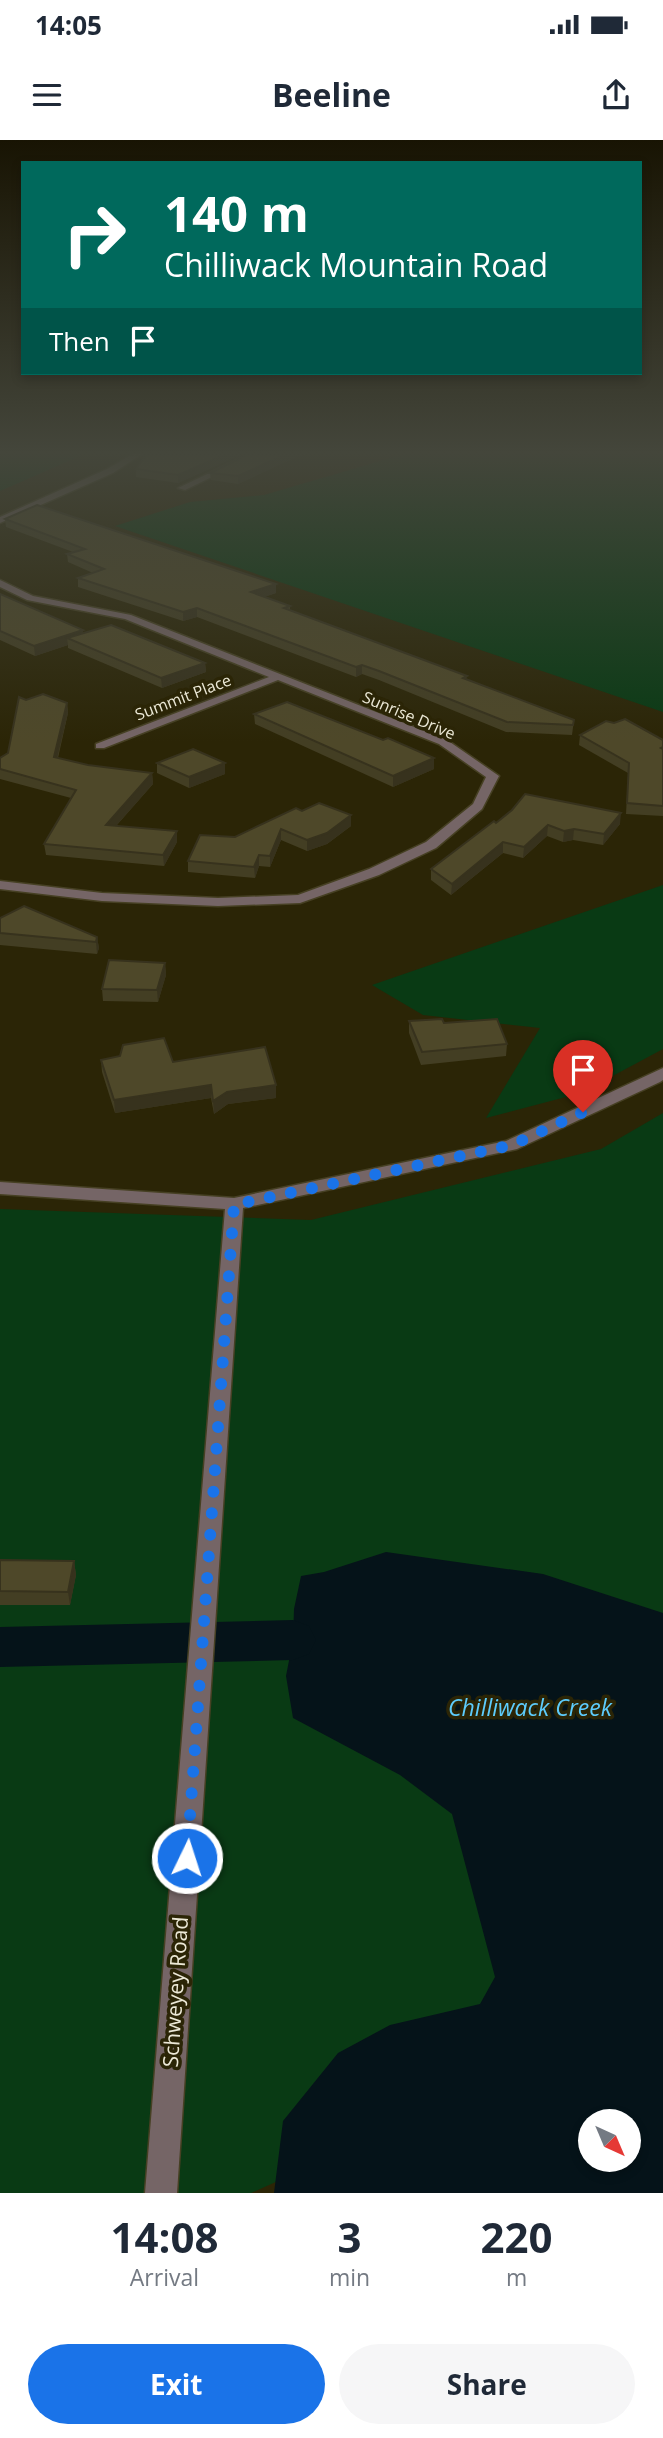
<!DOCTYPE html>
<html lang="en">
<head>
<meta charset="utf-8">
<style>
	body { margin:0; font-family:"Open Sans",sans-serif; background:#f6f6f7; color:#1f2937; height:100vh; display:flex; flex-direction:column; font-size:26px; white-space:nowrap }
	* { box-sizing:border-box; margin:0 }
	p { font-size:23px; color:#747a83 }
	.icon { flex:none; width:38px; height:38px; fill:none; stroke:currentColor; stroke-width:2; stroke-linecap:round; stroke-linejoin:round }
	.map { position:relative; height:2053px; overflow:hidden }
	.panel { display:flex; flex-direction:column; background:#fff; flex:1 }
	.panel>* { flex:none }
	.top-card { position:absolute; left:21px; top:21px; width:621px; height:214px; border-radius:0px; box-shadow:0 4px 10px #0003; background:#00695c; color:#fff; overflow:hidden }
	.needle { width:46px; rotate:136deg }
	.controls { position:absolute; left:578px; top:1969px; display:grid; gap:14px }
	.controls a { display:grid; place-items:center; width:63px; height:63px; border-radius:50%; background:#fff; box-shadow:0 4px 10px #0003; font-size:35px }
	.pin { position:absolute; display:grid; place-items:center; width:60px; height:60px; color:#fff; margin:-72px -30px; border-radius:50% 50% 50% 0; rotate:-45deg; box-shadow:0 0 7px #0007 }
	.pin .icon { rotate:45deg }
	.me { position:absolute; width:77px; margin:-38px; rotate:4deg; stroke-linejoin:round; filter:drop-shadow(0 0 5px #0008) }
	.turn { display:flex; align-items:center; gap:24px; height:147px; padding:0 28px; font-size:32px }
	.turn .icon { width:91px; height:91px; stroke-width:2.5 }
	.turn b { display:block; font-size:49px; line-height:60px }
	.then { display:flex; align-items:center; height:66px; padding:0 28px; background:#0003; gap:14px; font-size:26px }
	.eta { display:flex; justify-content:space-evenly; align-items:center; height:119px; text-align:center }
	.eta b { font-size:42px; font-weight:700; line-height:49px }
	.primary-button { display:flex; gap:14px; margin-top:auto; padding:14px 28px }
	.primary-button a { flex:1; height:80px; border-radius:42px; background:#1a73e8; color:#fff; font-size:28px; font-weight:700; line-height:80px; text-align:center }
	.primary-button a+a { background:#f6f6f7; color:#1f2937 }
	.status { display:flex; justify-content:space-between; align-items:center; height:49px; padding:0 35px; background:#fff; direction:ltr }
	.status svg { height:19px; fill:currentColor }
	header { display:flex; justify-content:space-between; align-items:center; height:91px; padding:0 28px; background:#fff; font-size:32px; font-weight:700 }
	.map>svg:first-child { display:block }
</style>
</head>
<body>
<div class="status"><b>14:05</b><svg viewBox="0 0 49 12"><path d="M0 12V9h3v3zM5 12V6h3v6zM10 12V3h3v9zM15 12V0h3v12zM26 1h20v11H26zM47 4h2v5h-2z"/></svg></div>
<header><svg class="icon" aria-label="menu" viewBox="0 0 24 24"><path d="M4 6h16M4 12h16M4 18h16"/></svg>Beeline<svg class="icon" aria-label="share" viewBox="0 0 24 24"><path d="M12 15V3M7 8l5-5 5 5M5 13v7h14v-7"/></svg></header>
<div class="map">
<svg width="663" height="2053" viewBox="0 0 663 2053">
	<rect width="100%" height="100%" fill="#2b2506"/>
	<g fill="#093a14">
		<polygon points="0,314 80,314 78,317 0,351"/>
		<polygon points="404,314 663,314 663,572 115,386 190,362 264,355"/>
		<polygon points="663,745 663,909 581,953 486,978 540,888 423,875 372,845"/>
		<polygon points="663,973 663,1551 434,1971 251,2053 0,2053 0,1069 311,1080 601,1009"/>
	</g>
	<path fill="#051319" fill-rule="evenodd" d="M386,1412l157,22 120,39v580h-389l9,-72 55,-68 52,-28 90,-21 15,-27 -43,-163 -52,-39 -107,-57 -7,-42 7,-36 1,-31 7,-33 23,-4zM590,1981h38v39h-38z"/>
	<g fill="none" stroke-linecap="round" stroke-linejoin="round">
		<polygon fill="#051319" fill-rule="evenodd" points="293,1480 309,1486 316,1500 309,1514 293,1520 0,1527 0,1487"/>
		<g stroke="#464023" stroke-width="3">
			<g id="minor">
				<polygon points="133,314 142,314 113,333 0,383 0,377 107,329"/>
				<polygon points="249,314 259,314 185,350 178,348"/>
				<polygon points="0,440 33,456 131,475 447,600 499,636 482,669 436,708 379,735 300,763 218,766 102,761 0,749 0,741 102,753 218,758 298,755 369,729 426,702 473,664 486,637 439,604 278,540 104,608 96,608 96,604 269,537 125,479 27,460 0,447"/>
				<polygon points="663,928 663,940 660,942 517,1009 243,1068 177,2053 145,2053 225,1069 0,1054 0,1042 234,1058 506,1001"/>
			</g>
		</g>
		<use href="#minor" fill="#756566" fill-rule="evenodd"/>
	</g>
	<g fill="#433e23">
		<polygon points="147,314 242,314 178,343 136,337 136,329"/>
		<polygon points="294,318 238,344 211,340 210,333"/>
		<polygon points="5,379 276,444 276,453 264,457 290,466 290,471 467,536 466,539 574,580 572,595 506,592 379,540 362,534 356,537 197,477 183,481 78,447 78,438 93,433 68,422 67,414 73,412 6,387"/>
		<polygon points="0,454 83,490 83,493 205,523 206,532 162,548 68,508 68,505 35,516 0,500"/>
		<polygon points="26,560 67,563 68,573 58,618 88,625 152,633 153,644 116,686 177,702 164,726 46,715 44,704 71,658 0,639 0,618 8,613"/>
		<polygon points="254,574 434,629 393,647 255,584"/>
		<polygon points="580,595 663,600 663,676 626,674 628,633 579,605"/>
		<polygon points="157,623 225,623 225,634 189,648 157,633"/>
		<polygon points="302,671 351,675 351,686 327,704 307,711 281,700 270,727 259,726 255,738 188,732 188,721 235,697"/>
		<polygon points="496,683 620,684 603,705 573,700 563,702 547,696 523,718 503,713 451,755 431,740 431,729"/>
		<polygon points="0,778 97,797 99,808 97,814 0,805"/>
		<polygon points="165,823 166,835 158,862 103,861 102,849"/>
		<polygon points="409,881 444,883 507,904 506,916 421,925 409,893"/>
		<polygon points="101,920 173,922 276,945 276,958 228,964 214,974 211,958 115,973 102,932"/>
		<polygon points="0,1420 74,1421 76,1435 70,1465 0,1465"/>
	</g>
	<g fill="#37321d">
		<polygon points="226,314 242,314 178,343 178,335"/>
		<polygon points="286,314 307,314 294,318 238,344 238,336"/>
		<polygon points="276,444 276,453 252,461 251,452"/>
		<polygon points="197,468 197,477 183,481 183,472"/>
		<polygon points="83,490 84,499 67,498 68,505 35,516 34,506"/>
		<polygon points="205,523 206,532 162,548 161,538"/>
		<polygon points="362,525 362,534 356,537 356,527"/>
		<polygon points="67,563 68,573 55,627 54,617"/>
		<polygon points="434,618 434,629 393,647 393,636"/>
		<polygon points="225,623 225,634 189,648 189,637"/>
		<polygon points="152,633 153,644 107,696 106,685"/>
		<polygon points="621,673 620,684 603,705 604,694"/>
		<polygon points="351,675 351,686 327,704 307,711 307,700"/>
		<polygon points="548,685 547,696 523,718 524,707"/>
		<polygon points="281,689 281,700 270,727 270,716"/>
		<polygon points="574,689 573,700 563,702 564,691"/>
		<polygon points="177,691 177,702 164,726 163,715"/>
		<polygon points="503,702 503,713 451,755 452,744"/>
		<polygon points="259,715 259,726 255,738 254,727"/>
		<polygon points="97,797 99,808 97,814 96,802"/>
		<polygon points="165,823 166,835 158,862 157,850"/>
		<polygon points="211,945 211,958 115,973 114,960"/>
		<polygon points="276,945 276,958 228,964 214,974 213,961 227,952"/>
		<polygon points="74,1421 76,1435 70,1465 68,1452"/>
	</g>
	<g fill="#4e4829" stroke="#37321d" stroke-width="2">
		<polygon points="147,314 226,314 178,335 136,329"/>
		<polygon points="249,314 286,314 238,336 210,333"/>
		<polygon points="37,365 276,444 251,452 290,466 284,468 467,536 463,538 574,580 573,585 507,582 379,531 362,525 356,527 197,468 183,472 78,438 104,429 67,414 85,409 5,379"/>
		<polygon points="0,454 83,490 34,506 0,491"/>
		<polygon points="111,485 205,523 161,538 67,498"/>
		<polygon points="43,554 67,563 54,617 88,625 152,633 106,685 177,691 163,715 44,704 76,650 0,629 0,618 8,613 19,557 26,560"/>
		<polygon points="287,562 383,600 388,598 434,618 393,636 254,574"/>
		<polygon points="625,579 663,600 663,607 661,608 663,609 663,666 627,663 629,623 580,595 606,581 614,583"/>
		<polygon points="193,609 225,623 189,637 157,623"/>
		<polygon points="525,654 621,673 604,694 574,689 564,691 548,685 524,707 503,702 452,744 431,729 494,681 496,683 512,670"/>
		<polygon points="319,663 351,675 327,693 307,700 281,689 270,716 259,715 254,727 188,721 200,695 235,697 296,668 302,671"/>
		<polygon points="24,766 97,797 96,802 0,793 0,778"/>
		<polygon points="109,820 165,823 157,850 102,849"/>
		<polygon points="442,879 444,883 497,879 507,904 422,912 409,881"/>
		<polygon points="164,898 173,922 265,907 276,945 227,952 213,961 211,945 114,960 101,920 120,916 123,905"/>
		<polygon points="0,1420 74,1421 68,1452 0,1451"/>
	</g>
	<linearGradient id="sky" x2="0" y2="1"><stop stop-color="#181403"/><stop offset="0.52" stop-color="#44463b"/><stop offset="1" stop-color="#44463b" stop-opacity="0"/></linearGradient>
	<rect width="663" height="602" fill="url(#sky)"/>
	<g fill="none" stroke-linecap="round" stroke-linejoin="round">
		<polyline stroke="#1a73e8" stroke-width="12" stroke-dasharray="0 21.6" points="187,1718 234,1065 512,1005 583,972"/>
	</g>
	<g text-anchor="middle" stroke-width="7" stroke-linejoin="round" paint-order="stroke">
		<g font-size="16" fill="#ece9d7" stroke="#2b2506">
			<text transform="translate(183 557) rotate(-21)" y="6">Summit Place</text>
			<text transform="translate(409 575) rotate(23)" y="6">Sunrise Drive</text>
		</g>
		<g font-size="21" fill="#ece9d7" stroke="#2b2506">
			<text transform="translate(176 1852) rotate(-86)" y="7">Schweyey Road</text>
		</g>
		<g font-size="23" font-style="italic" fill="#5dccfc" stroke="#2b2506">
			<text x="530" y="1576">Chilliwack Creek</text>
		</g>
	</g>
</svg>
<div class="controls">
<a><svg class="needle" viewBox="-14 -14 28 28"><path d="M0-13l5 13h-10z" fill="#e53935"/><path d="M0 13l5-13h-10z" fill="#747a83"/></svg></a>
</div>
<div class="pin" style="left:583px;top:972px;background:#d93025"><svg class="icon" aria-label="arrive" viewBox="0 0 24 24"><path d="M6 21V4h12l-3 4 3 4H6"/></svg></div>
<svg class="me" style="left:187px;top:1718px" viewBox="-20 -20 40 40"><circle r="17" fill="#1a73e8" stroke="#fff" stroke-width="3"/><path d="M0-11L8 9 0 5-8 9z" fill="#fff"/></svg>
<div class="top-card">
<div class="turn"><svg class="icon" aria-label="right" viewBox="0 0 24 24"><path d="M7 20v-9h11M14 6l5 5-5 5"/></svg><div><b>140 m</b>Chilliwack Mountain Road</div></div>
<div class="then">Then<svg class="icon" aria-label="arrive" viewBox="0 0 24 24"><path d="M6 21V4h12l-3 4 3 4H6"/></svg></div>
</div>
</div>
<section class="panel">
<div class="eta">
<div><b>14:08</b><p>Arrival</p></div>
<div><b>3</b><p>min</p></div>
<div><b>220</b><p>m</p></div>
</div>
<div class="primary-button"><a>Exit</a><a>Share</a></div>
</section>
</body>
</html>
